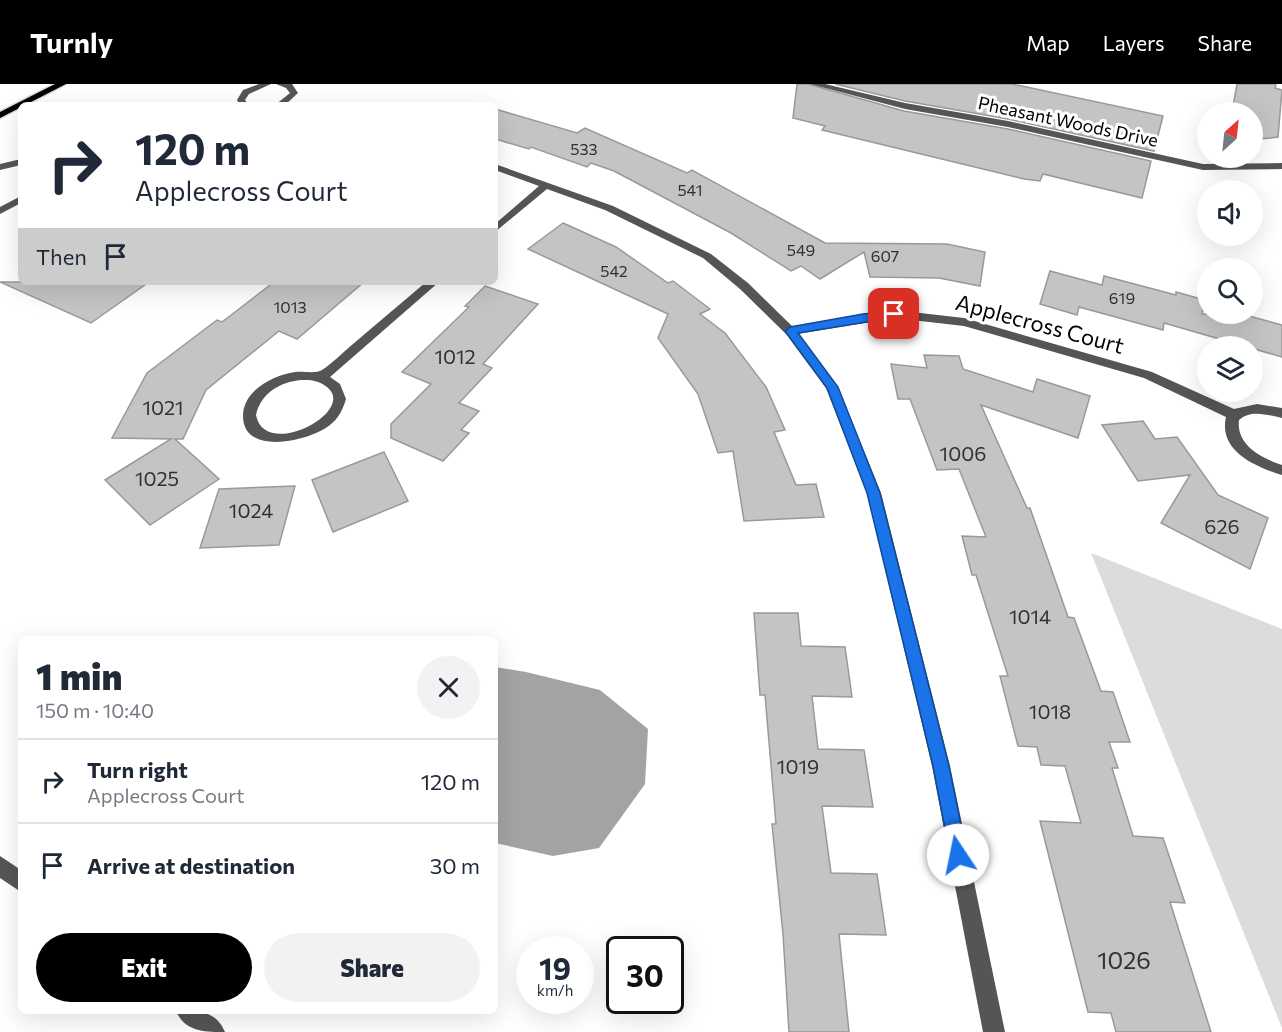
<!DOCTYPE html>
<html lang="en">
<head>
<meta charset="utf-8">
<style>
	body { margin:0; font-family:Commissioner,sans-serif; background:#f2f2f3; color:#1f2937; height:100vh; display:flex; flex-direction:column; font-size:22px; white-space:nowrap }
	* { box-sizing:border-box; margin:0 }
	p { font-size:20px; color:#747a83 }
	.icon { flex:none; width:33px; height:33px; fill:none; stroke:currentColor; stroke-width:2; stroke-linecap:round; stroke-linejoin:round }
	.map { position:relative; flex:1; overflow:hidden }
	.sheet { position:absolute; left:18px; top:552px; width:480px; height:378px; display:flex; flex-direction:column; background:#fff; border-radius:9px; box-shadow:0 6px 24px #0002 }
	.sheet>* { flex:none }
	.banner { position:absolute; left:18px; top:18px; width:480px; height:183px; border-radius:9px; box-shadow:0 6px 24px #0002; background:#fff; color:#1f2937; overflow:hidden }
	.needle { width:39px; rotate:27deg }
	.fabs { position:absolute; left:1197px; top:18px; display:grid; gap:12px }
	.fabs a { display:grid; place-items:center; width:66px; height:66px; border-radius:50%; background:#fff; box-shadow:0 6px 24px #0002; font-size:30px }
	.speed { position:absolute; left:516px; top:852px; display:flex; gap:12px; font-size:30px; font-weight:700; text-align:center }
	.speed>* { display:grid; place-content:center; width:78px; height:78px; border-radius:50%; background:#fff; box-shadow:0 6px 24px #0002; line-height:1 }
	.speed small { font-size:15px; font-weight:400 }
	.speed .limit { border:3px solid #111; border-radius:9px; background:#fff; color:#111 }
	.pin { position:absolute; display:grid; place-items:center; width:51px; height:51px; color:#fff; margin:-26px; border-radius:12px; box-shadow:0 3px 9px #0006 }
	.me { position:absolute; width:66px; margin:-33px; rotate:349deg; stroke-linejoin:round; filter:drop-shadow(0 0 4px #0008) }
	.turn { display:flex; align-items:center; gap:21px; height:126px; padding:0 18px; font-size:27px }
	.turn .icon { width:78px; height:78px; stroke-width:2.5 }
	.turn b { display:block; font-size:42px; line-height:51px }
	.then { display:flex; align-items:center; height:57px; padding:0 18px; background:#0003; gap:12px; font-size:22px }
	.round { display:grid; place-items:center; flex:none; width:63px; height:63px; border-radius:32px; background:#f2f2f3 }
	.overview { display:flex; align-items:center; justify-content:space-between; height:102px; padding:0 18px }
	h1 { font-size:36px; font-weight:800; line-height:45px }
	.button { display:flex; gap:12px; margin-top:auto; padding:12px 18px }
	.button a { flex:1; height:69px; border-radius:36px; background:#000; color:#fff; font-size:24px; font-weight:800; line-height:69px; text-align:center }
	.button a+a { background:#f2f2f3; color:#1f2937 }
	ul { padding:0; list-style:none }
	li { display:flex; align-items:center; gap:18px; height:84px; padding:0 18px; border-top:2px solid #e0e1e3 }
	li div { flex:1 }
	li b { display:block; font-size:22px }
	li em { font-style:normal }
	header { display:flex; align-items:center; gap:36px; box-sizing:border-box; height:84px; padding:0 30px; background:#000; color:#fff }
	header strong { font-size:28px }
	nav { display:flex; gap:33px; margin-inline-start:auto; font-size:21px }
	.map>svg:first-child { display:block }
</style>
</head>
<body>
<header>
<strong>Turnly</strong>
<nav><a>Map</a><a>Layers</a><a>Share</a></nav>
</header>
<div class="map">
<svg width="1282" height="948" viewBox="0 0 1282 948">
	<rect width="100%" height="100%" fill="#fff"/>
	<polygon fill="#dcdcdc" points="1091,469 1282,545 1282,944"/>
	<polygon fill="#a3a3a3" points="495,583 526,588 600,606 648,645 645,700 599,764 553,772 495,759"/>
	<g fill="#c4c4c4" stroke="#999" stroke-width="1.5">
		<polygon points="797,0 808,0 904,27 1008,45 1151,77 1142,114 1043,90 1040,97 1024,95 822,46 825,42 793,34"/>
		<polygon points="835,0 1012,0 1163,32 1154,67 1008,35 905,17"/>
		<polygon points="1237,0 1276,0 1275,4 1282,6 1278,53 1252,56 1252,28 1232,28"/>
		<polygon points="495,25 577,49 585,44 687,89 692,86 825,159 947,160 985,168 980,202 939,194 870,193 864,168 820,195 801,182 791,187 731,149 614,87 591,79 587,83 531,63 529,65 495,55"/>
		<polygon points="563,139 616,163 668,199 673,197 710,225 700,230 725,249 766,303 785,346 774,348 796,401 816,400 824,433 744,437 733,367 718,369 698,310 658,254 668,230 528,165"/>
		<polygon points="1050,187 1102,201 1104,192 1176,211 1176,208 1205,216 1202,230 1242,230 1282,241 1282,273 1164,239 1163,246 1079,223 1077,231 1040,220"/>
		<polygon points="0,198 149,198 91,239"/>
		<polygon points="274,198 364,198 297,255 279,247 206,306 183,355 175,355 219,395 150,441 105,396 171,355 112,354 147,289 217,236 222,238"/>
		<polygon points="485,202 538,220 483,280 492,284 459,319 479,327 461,346 469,349 443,377 391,354 391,340 431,300 402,288 469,223 465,222"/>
		<polygon points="924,271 959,272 963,285 1033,308 1037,295 1090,312 1078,354 981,321 1027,424 1030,424 1068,533 1074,534 1101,607 1113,608 1130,658 1109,658 1118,684 1112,684 1133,752 1163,754 1185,819 1170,818 1211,948 1116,948 1111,929 1088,928 1040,737 1081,739 1065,682 1041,681 1037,663 1018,662 1000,592 1008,592 976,491 972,491 962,452 986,453 959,385 937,386 910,315 898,315 891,280 927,284"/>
		<polygon points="1143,337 1155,355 1177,353 1218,411 1268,434 1250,485 1161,439 1190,391 1138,397 1102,341"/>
		<polygon points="384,368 408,417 333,448 312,396"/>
		<polygon points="295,402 279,461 200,464 219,405"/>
		<polygon points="754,529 798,529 801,562 845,563 852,613 812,612 818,665 864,666 873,723 822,722 831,789 877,790 886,851 839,850 849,948 789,948 783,850 772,740 776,740 765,611 760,611"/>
	</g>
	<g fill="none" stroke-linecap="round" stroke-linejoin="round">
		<g stroke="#dbdbdb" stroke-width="3">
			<polygon id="major" points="55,0 66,0 0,34 0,28"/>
		</g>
		<g fill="#555" fill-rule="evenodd">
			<polygon points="259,0 271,0 249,10 245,16 249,21 240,21 237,16 243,6"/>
			<polygon points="276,0 292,0 298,9 285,21 275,21 290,9 286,4"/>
			<polygon points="810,0 825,0 905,19 1008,37 1203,80 1282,79 1282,85 1203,86 1008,43 905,25"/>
			<polygon points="21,75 21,81 0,86 0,80"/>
			<path d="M495,80l118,42 98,48 37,29 45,44 101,-17 70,8 188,54 82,37 23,-5 25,4v10c-15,-3 -31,-9 -43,2 -3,25 22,38 43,45v10c-26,-8 -64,-24 -56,-58l-82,-39 -180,-52 -70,-8 -96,16 40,53 43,106 69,273 55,266h-22l-51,-266 -65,-273 -41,-105 -40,-54 -46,-45 -37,-31 -98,-48 -58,-21 -52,43v-8l44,-38 -44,-16z"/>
			<polygon points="21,112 21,119 0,130 0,123"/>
			<path d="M426,198h13l-109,95 10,7 6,15c-3,10 -7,19 -16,26 -20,16 -87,32 -87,-9 0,-26 31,-41 52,-44 8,-1 21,2 27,-2 11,-7 21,-18 31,-26 24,-21 49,-41 73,-62zM301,296c10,0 17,0 26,7 31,24 -62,74 -71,28 5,-22 24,-33 45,-35z"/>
			<polygon points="0,772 21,786 21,808 0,794"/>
			<path d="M176,927c21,0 39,-2 49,21 -20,0 -40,0 -49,-21z"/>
		</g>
		<use href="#major" fill="#000" fill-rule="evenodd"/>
	</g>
	<polygon fill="#1a73e8" stroke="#114b97" stroke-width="1.5" points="894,227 900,230 898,233 798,249 838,303 880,409 949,682 967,771 965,777 958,780 952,777 950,771 933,682 867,409 827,304 785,247 790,243 863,230"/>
	<g text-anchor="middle" stroke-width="6" stroke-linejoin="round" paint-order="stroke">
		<g font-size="16" fill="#313131">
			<text x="584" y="71">533</text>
			<text x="690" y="112">541</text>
			<text x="801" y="172">549</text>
			<text x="885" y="178">607</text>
			<text x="614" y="193">542</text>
			<text x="1122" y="220">619</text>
			<text x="290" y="229">1013</text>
		</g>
		<g font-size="18" fill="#000" stroke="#fff">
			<text transform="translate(1068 38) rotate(12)" y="6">Pheasant Woods Drive</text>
		</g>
		<g font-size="20" fill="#313131">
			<text x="455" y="280">1012</text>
			<text x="163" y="331">1021</text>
			<text x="963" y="377">1006</text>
			<text x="157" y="402">1025</text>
			<text x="251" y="434">1024</text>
			<text x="1222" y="450">626</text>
			<text x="1030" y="540">1014</text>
			<text x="1050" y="635">1018</text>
			<text x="798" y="690">1019</text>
		</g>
		<g font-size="22" fill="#000" stroke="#fff">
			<text transform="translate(1040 240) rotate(15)" y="8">Applecross Court</text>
		</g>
		<g font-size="24" fill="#313131">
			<text x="1124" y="885">1026</text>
		</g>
	</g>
</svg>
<div class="fabs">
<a><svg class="needle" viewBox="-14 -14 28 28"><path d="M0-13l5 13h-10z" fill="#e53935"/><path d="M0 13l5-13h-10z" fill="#747a83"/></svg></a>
<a><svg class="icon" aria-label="sound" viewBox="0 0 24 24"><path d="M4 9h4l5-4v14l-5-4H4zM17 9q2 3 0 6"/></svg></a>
<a><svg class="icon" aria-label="search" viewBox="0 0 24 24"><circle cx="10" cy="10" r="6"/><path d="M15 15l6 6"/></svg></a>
<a><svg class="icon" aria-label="layers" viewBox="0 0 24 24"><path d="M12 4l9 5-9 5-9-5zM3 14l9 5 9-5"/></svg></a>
</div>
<div class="speed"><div>19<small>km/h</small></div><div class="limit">30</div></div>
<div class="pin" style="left:894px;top:230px;background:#d93025"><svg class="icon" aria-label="arrive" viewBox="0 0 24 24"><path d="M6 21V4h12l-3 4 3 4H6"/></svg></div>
<svg class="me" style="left:958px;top:771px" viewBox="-20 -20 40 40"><circle r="19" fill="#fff"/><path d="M0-13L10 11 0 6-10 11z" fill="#1a73e8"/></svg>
<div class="banner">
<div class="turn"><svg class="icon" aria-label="right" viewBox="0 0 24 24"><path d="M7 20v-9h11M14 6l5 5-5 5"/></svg><div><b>120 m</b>Applecross Court</div></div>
<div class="then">Then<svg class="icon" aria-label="arrive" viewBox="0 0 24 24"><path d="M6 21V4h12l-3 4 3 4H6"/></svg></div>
</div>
<section class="sheet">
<div class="overview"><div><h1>1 min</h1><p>150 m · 10:40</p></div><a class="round"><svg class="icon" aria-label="close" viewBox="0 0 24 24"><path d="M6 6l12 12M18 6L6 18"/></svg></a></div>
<ul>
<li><svg class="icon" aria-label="right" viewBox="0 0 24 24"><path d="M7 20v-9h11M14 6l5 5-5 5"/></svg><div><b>Turn right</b><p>Applecross Court</p></div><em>120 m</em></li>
<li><svg class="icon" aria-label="arrive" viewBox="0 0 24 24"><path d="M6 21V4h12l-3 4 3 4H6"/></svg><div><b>Arrive at destination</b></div><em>30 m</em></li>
</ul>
<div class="button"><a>Exit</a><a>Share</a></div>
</section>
</div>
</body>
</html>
